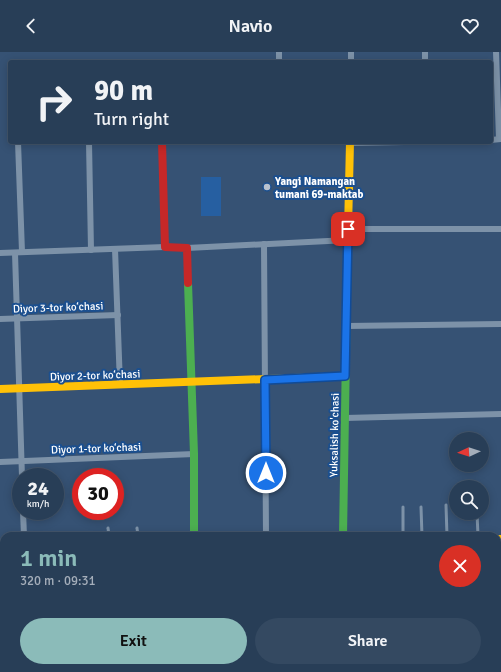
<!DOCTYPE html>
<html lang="en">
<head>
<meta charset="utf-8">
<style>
	body { margin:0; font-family:Signika,sans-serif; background:#344961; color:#f1f3f6; height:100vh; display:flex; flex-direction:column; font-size:15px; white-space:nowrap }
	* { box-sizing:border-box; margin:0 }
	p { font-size:13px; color:#a5aeba }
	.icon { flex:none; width:22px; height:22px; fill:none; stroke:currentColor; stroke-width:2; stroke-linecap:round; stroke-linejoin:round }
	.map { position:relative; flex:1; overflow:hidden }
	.drawer { position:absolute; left:0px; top:480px; width:501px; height:140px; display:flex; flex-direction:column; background:#283e57; border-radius:12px 12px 0 0; box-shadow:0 2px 10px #0003,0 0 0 1px #44576d }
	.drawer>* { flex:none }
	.hud { position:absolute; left:8px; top:8px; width:485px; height:84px; border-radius:4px; box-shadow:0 2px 10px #0003,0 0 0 1px #44576d; background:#283e57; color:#f1f3f6; overflow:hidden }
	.needle { width:26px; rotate:266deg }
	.tools { position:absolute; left:449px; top:380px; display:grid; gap:8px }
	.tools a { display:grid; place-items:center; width:40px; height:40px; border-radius:50%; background:#283e57; box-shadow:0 2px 10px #0003,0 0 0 1px #44576d; font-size:20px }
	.speed { position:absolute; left:12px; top:416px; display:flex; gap:8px; font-size:20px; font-weight:700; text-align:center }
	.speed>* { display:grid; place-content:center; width:52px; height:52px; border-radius:50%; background:#283e57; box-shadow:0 2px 10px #0003,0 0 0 1px #44576d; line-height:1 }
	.speed small { font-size:10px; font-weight:400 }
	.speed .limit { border:6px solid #d22; background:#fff; color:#111 }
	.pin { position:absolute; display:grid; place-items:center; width:34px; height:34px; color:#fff; margin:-17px; border-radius:8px; box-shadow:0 2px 6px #0006 }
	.me { position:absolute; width:44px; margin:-22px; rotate:0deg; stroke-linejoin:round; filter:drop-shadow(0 0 3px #0008) }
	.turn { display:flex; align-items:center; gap:14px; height:84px; padding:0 20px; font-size:18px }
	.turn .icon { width:52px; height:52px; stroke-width:2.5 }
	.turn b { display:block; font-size:28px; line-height:34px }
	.round { display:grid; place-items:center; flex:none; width:42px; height:42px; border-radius:21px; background:#344961 }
	.head { display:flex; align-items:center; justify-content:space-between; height:68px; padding:0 20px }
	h1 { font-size:24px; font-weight:600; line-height:30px; color:#8bbbb9 }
	.action { display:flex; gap:8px; margin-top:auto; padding:8px 20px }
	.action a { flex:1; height:46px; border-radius:24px; background:#8bbbb9; color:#111; font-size:16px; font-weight:600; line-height:46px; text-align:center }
	.action a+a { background:#344961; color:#f1f3f6 }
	header { display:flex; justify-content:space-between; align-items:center; height:52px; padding:0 20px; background:#283e57; font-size:18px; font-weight:600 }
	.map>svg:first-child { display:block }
</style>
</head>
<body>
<header><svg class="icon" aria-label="back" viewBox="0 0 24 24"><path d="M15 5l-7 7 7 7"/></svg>Navio<svg class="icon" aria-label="heart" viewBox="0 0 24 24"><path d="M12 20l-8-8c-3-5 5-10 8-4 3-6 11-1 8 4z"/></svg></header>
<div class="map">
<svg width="501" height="620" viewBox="0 0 501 620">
	<rect width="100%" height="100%" fill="#365274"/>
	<rect fill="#265fa1" x="201" y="125" width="20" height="39"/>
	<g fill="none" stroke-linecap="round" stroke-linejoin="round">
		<g stroke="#7d92a8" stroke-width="3">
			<polyline points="446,453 447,484"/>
			<polyline points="403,455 403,484"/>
			<polyline points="421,455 422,484"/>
			<polyline points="477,461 478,484"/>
			<polyline points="108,476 109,484"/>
			<polyline points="137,476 138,484"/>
			<polyline points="0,529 4,529"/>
			<polyline points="0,544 4,544"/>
			<polyline points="0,591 4,593"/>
			<polyline points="57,616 66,620"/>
			<polyline points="205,616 213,620"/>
		</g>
		<g stroke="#7d92a8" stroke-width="6">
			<polyline points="425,0 425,10"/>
			<polyline points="496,0 499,87"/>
			<polyline points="279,10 279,0"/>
			<polyline points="351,10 351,0"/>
			<polyline points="491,88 501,87"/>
			<polyline points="18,90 22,200"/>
			<polyline points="89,90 91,198"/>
			<polyline points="350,91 404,90"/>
			<polyline points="348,177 501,177"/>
			<polyline points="264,192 266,484"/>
			<polyline points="187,196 348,188"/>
			<polyline points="115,197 120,333"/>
			<polyline points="0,201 165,195"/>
			<polyline points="15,201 22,425"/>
			<polyline points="0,267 118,263"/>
			<polyline points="346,274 501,272"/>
			<polyline points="345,366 501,362"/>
			<polyline points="0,410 194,402"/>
			<polyline points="23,459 24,484"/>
			<polyline points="497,526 501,526"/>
			<polyline points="238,620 240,616"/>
			<polyline points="446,620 448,616"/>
		</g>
		<g stroke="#4caf50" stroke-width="8">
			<polyline points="188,231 194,402 194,484"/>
			<polyline points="343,484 348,178"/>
			<polyline points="0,504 4,504"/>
		</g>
		<g stroke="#ffc107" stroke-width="8">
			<polyline points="348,178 350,90"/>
			<polyline points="0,337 345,324"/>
			<polyline points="497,487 501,487"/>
			<polyline points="497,497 501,497"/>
			<polyline points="0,515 4,515"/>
		</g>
		<polyline stroke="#c62828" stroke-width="8" points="162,90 165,195 187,196 188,231"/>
	</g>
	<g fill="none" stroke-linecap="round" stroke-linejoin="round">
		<g stroke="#114b97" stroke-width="10">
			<polyline id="route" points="266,421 265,328 345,324 348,177"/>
		</g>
		<use href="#route" stroke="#1a73e8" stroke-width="7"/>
	</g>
	<circle fill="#b9c2ce" stroke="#1b4f8f" stroke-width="1.5" cx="267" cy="135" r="4"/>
	<g text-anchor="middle" stroke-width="4" stroke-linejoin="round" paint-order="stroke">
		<g font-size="11" font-weight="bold" fill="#fff" stroke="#1b4f8f" text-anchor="start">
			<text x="275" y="133">Yangi Namangan<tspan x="275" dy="13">tumani 69-maktab</tspan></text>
		</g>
		<g font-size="11" fill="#fff" stroke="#1b4f8f">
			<text transform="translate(58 255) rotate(-2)" y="4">Diyor 3-tor koʻchasi</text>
			<text transform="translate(95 323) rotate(-2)" y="4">Diyor 2-tor koʻchasi</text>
			<text transform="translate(334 383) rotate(-89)" y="4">Yuksalish ko'chasi</text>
			<text transform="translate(96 396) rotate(-2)" y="4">Diyor 1-tor koʻchasi</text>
		</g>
	</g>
</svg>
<div class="tools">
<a><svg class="needle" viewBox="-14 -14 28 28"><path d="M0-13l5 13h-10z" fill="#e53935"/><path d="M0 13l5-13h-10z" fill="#a5aeba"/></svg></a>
<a><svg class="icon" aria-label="search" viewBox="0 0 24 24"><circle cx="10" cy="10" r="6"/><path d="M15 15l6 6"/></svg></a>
</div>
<div class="speed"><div>24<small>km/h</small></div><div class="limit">30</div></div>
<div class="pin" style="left:348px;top:177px;background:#d93025"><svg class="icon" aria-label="arrive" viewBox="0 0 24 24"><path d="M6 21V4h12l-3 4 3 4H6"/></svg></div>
<svg class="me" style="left:266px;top:421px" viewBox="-20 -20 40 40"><circle r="17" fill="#1a73e8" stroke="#fff" stroke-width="3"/><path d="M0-11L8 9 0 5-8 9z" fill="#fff"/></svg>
<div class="hud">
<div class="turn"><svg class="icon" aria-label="right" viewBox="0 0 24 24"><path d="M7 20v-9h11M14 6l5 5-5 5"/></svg><div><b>90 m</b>Turn right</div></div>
</div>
<section class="drawer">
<div class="head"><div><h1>1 min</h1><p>320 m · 09:31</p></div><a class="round" style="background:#d93025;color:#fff"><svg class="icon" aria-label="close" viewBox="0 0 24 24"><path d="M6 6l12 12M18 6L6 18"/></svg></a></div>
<div class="action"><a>Exit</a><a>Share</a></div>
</section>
</div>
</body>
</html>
